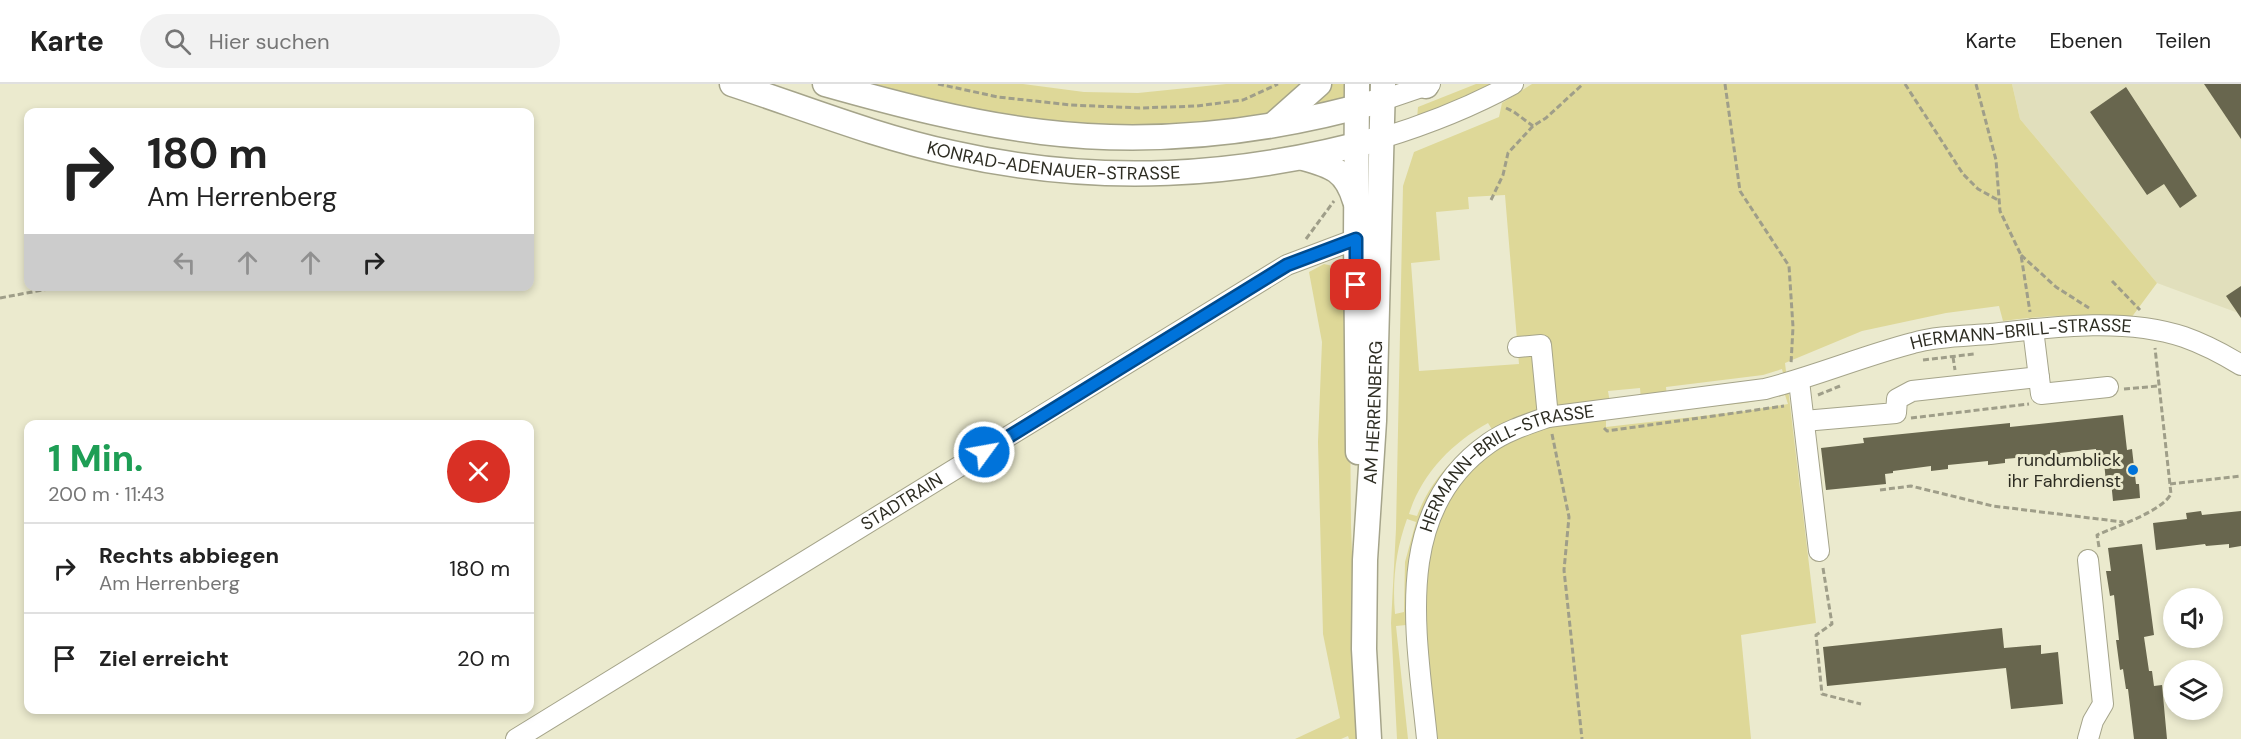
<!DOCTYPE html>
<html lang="de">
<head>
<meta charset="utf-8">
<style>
	body { margin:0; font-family:"DM Sans",sans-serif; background:#f2f2f2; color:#222; height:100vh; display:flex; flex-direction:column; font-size:22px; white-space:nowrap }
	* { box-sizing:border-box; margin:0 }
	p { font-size:20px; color:#767676 }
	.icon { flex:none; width:33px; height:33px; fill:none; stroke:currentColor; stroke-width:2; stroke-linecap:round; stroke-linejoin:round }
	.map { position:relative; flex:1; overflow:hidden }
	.sheet { position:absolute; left:24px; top:336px; width:510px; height:294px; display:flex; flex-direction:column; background:#fff; border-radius:12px; box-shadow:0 3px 9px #0003 }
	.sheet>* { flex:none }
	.top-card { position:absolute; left:24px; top:24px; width:510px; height:183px; border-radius:12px; box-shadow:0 3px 9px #0003; background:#fff; color:#222; overflow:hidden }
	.fabs { position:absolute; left:2163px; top:504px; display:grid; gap:12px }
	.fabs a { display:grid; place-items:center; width:60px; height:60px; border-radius:50%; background:#fff; box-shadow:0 3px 9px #0003; font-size:30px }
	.pin { position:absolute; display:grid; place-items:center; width:51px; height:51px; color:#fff; margin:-26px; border-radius:12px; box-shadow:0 3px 9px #0006 }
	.me { position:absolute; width:66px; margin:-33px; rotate:58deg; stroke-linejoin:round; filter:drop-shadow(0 0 4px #0008) }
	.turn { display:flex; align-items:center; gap:21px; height:126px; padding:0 24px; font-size:27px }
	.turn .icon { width:78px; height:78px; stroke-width:2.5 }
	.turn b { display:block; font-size:42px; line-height:51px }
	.lanes { display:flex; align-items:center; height:57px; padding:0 24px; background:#0003; justify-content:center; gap:30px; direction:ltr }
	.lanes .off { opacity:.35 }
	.round { display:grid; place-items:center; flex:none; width:63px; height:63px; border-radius:32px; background:#f2f2f2 }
	.head { display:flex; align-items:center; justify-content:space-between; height:102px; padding:0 24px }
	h1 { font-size:36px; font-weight:800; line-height:45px; color:#1e9e55 }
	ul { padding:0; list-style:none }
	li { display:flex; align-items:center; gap:18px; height:90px; padding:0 24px; border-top:2px solid #e0e0e0 }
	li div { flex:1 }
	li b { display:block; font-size:22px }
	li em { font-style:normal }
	header { display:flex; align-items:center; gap:36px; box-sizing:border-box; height:84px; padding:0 30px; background:#fff; border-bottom:2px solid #e0e0e0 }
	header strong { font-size:28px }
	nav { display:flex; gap:33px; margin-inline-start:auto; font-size:21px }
	.search { width:420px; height:54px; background:#f2f2f2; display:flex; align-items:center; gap:15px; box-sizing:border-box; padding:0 21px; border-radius:33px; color:#767676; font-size:22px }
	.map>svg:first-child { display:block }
</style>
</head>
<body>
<header>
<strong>Karte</strong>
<div class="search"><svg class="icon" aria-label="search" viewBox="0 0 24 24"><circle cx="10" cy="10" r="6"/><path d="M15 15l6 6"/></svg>Hier suchen</div>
<nav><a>Karte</a><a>Ebenen</a><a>Teilen</a></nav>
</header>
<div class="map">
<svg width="2241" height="655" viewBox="0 0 2241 655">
	<rect width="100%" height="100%" fill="#ebeace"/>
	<polygon fill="#e1dfbc" points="2012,0 2241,0 2241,230 2157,199 2020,35"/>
	<g fill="#ded898" fill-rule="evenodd">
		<polygon points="858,0 1023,0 1084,8 1138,9 1226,0 1305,0 1272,27 1256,33 1189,42 1073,41 988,29"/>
		<polygon points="1328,0 1350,0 1349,16 1299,27"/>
		<polygon points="1476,0 1498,0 1417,35 1418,23"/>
		<path d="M1532,0h480l8,35 137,164 -26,35c-46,-4 -82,-3 -128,3l-4,-15 -53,7 -84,18 -77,32 31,260 -75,12 10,104h-333l-12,-114 -10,1 12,113h-11l-6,-116 5,-94 7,-343 11,-34 85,-35 3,-14zM1505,111l14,169 -100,7 -8,-108 29,-3 -4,-48 33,-3 -1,-12zM1782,285l3,12 -118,16 -1,-10 97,-12zM1640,304l1,12 -31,3 -2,-12zM1785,311l3,9 -42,7 -140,16v-9l139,-15zM1488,339l5,8c-35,19 -62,48 -76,85l-8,-2c13,-41 43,-71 79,-91zM1407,435l9,3 -11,40 -1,50 -9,2c-3,-33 1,-65 12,-95z"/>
		<polygon points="1324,180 1338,183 1349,204 1351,442 1359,655 1349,655 1348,652 1341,655 1295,655 1340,634 1323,550 1318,358 1322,258 1309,188"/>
	</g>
	<g fill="#68664e">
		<polygon points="2204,0 2241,0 2241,55"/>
		<polygon points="2126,3 2197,112 2180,124 2164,100 2147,111 2090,28"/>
		<polygon points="2241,202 2241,234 2226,212"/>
		<polygon points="2123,331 2127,366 2132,365 2136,400 2139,400 2140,414 2113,417 2111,397 2106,398 2103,368 2096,369 2096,365 2060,369 2061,373 2037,376 2037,372 2005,375 2005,379 1988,381 1988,377 1948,381 1948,385 1931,387 1931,382 1893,387 1893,389 1885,390 1886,400 1826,406 1821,364 1864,359 1863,354 2010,339 2010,343"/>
		<polygon points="2201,427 2202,431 2241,427 2241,462 2229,464 2229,460 2206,462 2205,460 2156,466 2153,439 2187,435 2186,429"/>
		<polygon points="2142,460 2154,551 2144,553 2149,587 2152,587 2154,602 2162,601 2167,655 2134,655 2128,605 2126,605 2123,585 2120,586 2116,556 2119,556 2114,511 2110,512 2106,487 2111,487 2108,464"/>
		<polygon points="2002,544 2004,564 2041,561 2041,570 2058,568 2063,620 2011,625 2006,584 1827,602 1823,563"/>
	</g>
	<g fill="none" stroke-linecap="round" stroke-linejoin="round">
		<g stroke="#a5a48a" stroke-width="22">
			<g id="minor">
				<polyline points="1383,16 1430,0"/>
				<path d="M1382,54c46,-14 89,-31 131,-54"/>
				<polyline points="2033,245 2041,310 2108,303"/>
				<polyline points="1518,263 1541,261 1548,333"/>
				<polyline points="1799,297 1819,467"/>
				<polyline points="1804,337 1896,329 1897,315 1912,307 2039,293"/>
				<path id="s1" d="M516,655l771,-474 69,-26"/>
				<path id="s2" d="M1427,655c-10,-102 -37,-227 62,-296 17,-12 39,-19 59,-26l217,-28c51,-13 98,-33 148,-46 24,-7 52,-7 77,-9 61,-7 134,-17 194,3 20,7 39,17 57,28"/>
				<polyline points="2088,655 2093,637 2103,620 2088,476"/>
			</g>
		</g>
		<g stroke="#a5a48a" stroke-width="27">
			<g id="major">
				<path id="s3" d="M732,0c73,24 145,53 220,69 146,33 287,25 430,-15"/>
				<path d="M825,0c71,20 143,39 217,48 115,14 230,0 341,-32"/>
				<polyline points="1357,0 1356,155 1358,368"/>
				<polyline points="1418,0 1426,2"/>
				<polyline points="1274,40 1319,0"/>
				<path d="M1303,74c29,8 43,12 52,43"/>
				<path id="s4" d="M1369,655l-5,-90 1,-89 9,-139 9,-337"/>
			</g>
		</g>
		<g stroke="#9f9e89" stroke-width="3" stroke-dasharray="6 3" stroke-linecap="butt">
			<polyline points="938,0 998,13 1071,21 1140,24 1197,22 1243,16 1278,0"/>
			<polyline points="1725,0 1740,107 1789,182 1793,243 1791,280"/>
			<polyline points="1905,0 1963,90 1978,105 1998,116"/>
			<polyline points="1976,0 1996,76 2000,127 2021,171 2030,228"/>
			<polyline points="1506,24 1514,28 1533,42"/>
			<polyline points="1491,116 1503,91 1508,69 1533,42 1546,34 1583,0"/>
			<polyline points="1306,155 1334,117"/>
			<polyline points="2021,171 2056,203 2089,224"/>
			<polyline points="2112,197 2140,226"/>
			<polyline points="0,214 64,202"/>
			<polyline points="1953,273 1955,286"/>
			<polyline points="1923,276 1974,270"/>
			<polyline points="2124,305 2158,302"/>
			<polyline points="1818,311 1840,302"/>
			<polyline points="1911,334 2029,320"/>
			<polyline points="1604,344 1607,347 1784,322"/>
			<polyline points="1552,350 1569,433 1564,486 1582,655"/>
			<polyline points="2170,400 2241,392"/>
			<polyline points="1880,406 1911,402 1993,422 2123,438"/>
			<path d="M2099,463l-2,-12c20,-9 64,-23 74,-41l-16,-146"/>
			<polyline points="1823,484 1832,540 1816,551 1822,610 1861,620"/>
		</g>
		<use href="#minor" stroke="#fff" stroke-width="20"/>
		<use href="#major" stroke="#fff" stroke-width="24"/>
	</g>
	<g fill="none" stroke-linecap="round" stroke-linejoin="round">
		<g stroke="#004b8e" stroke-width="15">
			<polyline id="route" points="984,368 1287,181 1356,155 1356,201"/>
		</g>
		<use href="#route" stroke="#0073da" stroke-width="10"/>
	</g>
	<circle fill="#0073da" stroke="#ebeace" stroke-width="2" cx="2133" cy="386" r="6"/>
	<g text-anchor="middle" stroke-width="6" stroke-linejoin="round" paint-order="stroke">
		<g font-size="18" fill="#2d2c22" stroke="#ebeace">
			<text dy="6" stroke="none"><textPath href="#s3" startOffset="333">KONRAD-ADENAUER-STRASSE</textPath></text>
			<text dy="6" stroke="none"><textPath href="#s2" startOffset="867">HERMANN-BRILL-STRASSE</textPath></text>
			<text dy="6" stroke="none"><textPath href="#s4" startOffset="327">AM HERRENBERG</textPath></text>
			<text dy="6" stroke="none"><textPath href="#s2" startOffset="320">HERMANN-BRILL-STRASSE</textPath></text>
			<text dy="6" stroke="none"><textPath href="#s1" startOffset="453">STADTRAIN</textPath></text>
		</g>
		<g font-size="18" fill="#2d2c22" stroke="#ebeace" text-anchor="end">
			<text x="2121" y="382">rundumblick<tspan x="2121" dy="21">ihr Fahrdienst</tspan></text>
		</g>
	</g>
</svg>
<div class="fabs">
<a><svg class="icon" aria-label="sound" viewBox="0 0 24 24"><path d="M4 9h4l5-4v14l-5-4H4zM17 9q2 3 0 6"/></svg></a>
<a><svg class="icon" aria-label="layers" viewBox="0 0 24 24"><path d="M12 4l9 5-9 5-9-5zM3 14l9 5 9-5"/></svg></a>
</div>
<div class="pin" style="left:1356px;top:201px;background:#d93025"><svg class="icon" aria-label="arrive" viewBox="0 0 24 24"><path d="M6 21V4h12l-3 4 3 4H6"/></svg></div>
<svg class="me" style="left:984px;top:368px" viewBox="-20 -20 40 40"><circle r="17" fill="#0073da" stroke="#fff" stroke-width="3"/><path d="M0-11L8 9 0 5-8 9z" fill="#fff"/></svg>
<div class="top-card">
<div class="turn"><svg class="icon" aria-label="right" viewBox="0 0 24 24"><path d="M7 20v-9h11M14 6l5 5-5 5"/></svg><div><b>180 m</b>Am Herrenberg</div></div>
<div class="lanes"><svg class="icon off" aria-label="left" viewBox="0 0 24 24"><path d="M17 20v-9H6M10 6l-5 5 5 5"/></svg><svg class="icon off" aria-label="ahead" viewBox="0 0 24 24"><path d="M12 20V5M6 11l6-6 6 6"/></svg><svg class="icon off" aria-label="ahead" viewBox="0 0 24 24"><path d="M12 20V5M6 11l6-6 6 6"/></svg><svg class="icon" aria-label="right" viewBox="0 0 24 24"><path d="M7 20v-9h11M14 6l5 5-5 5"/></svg></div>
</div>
<section class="sheet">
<div class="head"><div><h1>1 Min.</h1><p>200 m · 11:43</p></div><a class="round" style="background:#d93025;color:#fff"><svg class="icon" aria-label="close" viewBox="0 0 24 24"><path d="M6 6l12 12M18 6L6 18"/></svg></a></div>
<ul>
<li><svg class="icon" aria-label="right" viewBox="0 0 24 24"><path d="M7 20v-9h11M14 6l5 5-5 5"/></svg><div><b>Rechts abbiegen</b><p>Am Herrenberg</p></div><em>180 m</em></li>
<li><svg class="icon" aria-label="arrive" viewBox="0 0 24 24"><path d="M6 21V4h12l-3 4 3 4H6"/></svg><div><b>Ziel erreicht</b></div><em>20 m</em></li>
</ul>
</section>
</div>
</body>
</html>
